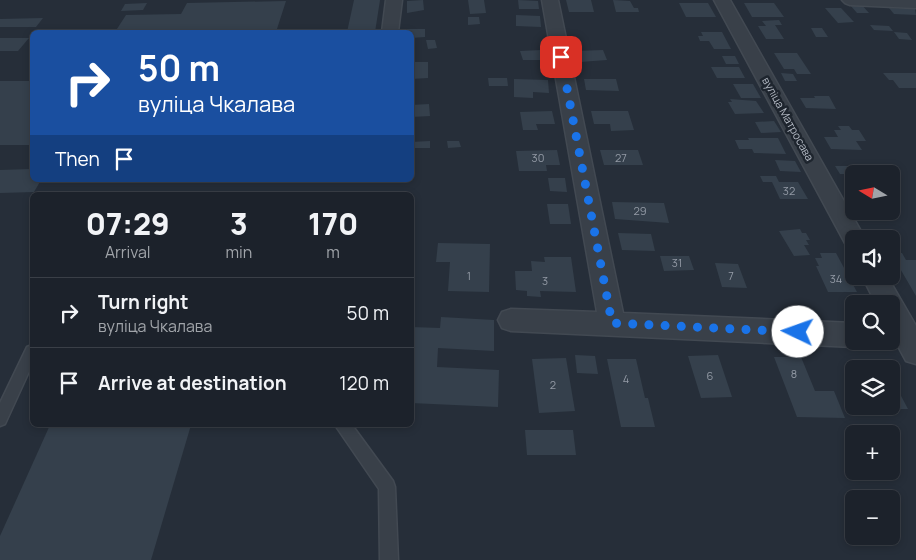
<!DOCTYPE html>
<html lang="en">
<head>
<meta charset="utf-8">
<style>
	body { margin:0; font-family:Manrope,sans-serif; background:#252a33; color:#f1f3f6; height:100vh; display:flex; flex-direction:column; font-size:19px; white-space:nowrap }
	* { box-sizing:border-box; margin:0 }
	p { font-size:16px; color:#a0a4a9 }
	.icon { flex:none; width:28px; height:28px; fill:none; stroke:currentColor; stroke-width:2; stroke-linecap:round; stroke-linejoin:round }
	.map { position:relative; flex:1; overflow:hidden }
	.panel { position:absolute; left:30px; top:192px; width:384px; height:235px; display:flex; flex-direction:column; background:#1c222b; border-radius:8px; box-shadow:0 2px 8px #0003,0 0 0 1px #3a3f47 }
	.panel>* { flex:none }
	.hud { position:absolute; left:30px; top:30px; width:384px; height:152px; border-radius:8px; box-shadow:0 2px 8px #0003,0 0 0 1px #3a3f47; background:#1a4fa0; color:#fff; overflow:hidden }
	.needle { width:32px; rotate:280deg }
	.controls { position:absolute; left:845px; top:165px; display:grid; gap:10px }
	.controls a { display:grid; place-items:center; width:55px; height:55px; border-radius:8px; background:#1c222b; box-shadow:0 2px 8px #0003,0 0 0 1px #3a3f47; font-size:25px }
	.pin { position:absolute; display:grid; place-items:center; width:42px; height:42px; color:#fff; margin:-21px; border-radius:10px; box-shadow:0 2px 8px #0006 }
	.me { position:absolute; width:55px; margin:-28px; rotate:273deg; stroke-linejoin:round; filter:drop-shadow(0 0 4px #0008) }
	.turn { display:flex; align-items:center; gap:18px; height:105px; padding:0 25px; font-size:22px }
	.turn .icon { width:65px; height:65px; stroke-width:2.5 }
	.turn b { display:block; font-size:35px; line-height:42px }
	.then { display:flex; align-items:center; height:48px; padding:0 25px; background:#0003; gap:10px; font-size:19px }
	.eta { display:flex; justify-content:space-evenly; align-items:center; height:85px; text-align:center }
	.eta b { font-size:30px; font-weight:800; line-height:35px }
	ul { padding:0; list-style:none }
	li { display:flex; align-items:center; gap:15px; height:70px; padding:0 25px; border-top:1px solid #3a3f47 }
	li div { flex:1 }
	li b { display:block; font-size:19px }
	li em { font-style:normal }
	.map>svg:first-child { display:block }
</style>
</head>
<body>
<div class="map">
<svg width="916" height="560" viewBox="0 0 916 560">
	<rect width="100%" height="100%" fill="#262e39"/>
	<g fill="#35404c">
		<polygon points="354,0 380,0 375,32 347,32"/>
		<polygon points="423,0 424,10 407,13 407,1"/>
		<polygon points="468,0 484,0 486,13 470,14"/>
		<polygon points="518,0 538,1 539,9 519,9"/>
		<polygon points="566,0 591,0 594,12 569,12"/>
		<polygon points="613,0 630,1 634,8 638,8 639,12 616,12"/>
		<polygon points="286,1 276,32 115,32 126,15 181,14 187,3"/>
		<polygon points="147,3 143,10 121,11 125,4"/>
		<polygon points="679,3 708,3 716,17 686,17"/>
		<polygon points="744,3 774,3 784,17 752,17"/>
		<polygon points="861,4 869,13 857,13 850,5"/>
		<polygon points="825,8 841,8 854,22 838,23"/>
		<polygon points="889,8 915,9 916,15 894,14"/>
		<polygon points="516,15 540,16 541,27 516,26"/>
		<polygon points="468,17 479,17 480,24 468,25"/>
		<polygon points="43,18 36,27 0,27 0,19"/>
		<polygon points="779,20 782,25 775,25 784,39 766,39 758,26 766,26 762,21"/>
		<polygon points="870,25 889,26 893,31 874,30"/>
		<polygon points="811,28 822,28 828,37 816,37"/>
		<polygon points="407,29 425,29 425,37 411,38 411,32 407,32"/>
		<polygon points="701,32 722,32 731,49 714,49 709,41 700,41 698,36 703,36"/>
		<polygon points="894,32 907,33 912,40 899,39"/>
		<polygon points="0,38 29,38 18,51 0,51"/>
		<polygon points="426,40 435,40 437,48 428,49"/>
		<polygon points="541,50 544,60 523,60 520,51"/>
		<polygon points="603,50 607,60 580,62 576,51"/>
		<polygon points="774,53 797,53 811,74 797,74 794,69 784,69"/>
		<polygon points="722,56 735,56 739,64 726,64"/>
		<polygon points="411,62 428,62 428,78 411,79"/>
		<polygon points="711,67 739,67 745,78 717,78"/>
		<polygon points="781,73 793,74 797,81 785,81"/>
		<polygon points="883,73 916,73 916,88 899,88 893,80 889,80"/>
		<polygon points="488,78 507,78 508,86 489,86"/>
		<polygon points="514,79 548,80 549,93 533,92 533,98 514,97"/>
		<polygon points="584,79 616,79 619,91 586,90"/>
		<rect x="0" y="81" width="32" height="64"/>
		<polygon points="733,84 753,84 761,98 741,98"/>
		<polygon points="814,96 829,96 836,109 806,108 800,98 815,98"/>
		<polygon points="730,99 756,101 764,113 735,114 728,102 732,102"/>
		<polygon points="429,104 430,116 411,117 411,105"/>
		<polygon points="552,111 555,124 536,124 538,130 523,130 520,112"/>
		<polygon points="591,111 628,111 634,130 611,131 610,124 594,124"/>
		<polygon points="774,121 781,132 761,133 755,122"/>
		<polygon points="838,126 849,126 852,130 859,130 866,141 856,141 862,150 831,149 824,137 838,137 834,130 841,130"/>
		<polygon points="748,138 778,138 786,154 754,153 752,149 739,149 735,140 749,140"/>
		<polygon points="430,141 430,148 411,148 411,142"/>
		<polygon points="447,141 459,141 461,147 448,148"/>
		<polygon points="557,150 560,165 546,165 547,171 519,171 516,151"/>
		<polygon points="600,150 638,150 643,165 604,165"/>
		<polygon points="775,160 795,161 801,172 780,171"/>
		<polygon points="835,166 852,166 857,174 840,174"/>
		<polygon points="32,169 32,180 41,180 34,192 0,193 0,170"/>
		<polygon points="760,176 776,176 779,182 798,182 808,199 780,199 772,182 763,182"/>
		<polygon points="548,178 565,178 567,192 550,191"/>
		<polygon points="612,202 664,203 669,223 615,219"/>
		<polygon points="547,204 568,204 571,224 550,224"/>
		<polygon points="800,229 802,233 806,233 810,240 806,240 809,245 804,245 810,255 794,256 779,231"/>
		<polygon points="618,233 651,234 655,251 622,250"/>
		<polygon points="438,243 490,244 489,292 448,291 450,262 436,262"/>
		<polygon points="820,253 836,253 857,292 828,292 816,266 819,266 815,258 822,258"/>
		<polygon points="891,253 902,253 906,260 916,260 916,296"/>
		<polygon points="660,256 689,256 694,270 664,271"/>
		<polygon points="544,257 571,257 576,292 540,291 541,297 527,296 527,291 516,290 515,271 532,271 531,261 545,262"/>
		<polygon points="715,263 738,264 747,288 722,287"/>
		<polygon points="441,317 494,320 494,351 438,348 437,367 499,370 498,407 411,403 411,327 440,328"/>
		<polygon points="575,355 595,356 598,374 577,373"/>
		<polygon points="718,355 732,397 701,398 688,356"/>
		<polygon points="774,357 801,357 815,391 834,391 845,418 797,417"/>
		<polygon points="566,358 575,411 539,413 532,359"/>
		<polygon points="607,359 636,359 645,398 648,398 655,427 621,427"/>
		<polygon points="859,363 884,363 887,369 862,369"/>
		<polygon points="891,377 908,409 874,409 872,406 891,406"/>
		<polygon points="50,425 191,425 151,560 0,560 0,536"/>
		<polygon points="525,430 573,430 576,455 527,455"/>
	</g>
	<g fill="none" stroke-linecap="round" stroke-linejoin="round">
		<g stroke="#424952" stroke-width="3">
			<g id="service">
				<polygon points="32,345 32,365 5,424 0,426 0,403 27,347"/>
				<polygon points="335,425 352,425 393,481 395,487 398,560 380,560 379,489"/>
			</g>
		</g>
		<g stroke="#424952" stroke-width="3">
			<g id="minor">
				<polygon points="386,0 402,0 398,32 382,32"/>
				<polygon points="542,0 558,0 623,313 854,323 854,341 865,341 864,343 854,347 511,331 502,328 498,320 502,312 511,309 597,312"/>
				<polygon points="714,0 730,0 862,233 866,239 854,239 854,248 846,245"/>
				<polygon points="842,0 916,0 916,8 850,5 845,3"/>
				<polygon points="862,276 887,276 916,326 916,364 906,361 891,333 891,304 876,304"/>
			</g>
		</g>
		<use href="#service" fill="#394049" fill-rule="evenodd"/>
		<use href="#minor" fill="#394049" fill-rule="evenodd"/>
	</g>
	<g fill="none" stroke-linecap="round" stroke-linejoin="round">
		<polyline stroke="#1a73e8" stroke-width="9" stroke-dasharray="0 16.2" points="561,57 612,323 798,332"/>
	</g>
	<g text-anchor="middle" stroke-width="5" stroke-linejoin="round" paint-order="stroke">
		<g font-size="11" fill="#b5bbc5" stroke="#1e252e">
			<text transform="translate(788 119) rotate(61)" y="4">вуліца Матросава</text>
		</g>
		<g font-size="11" fill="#949ba6">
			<text x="538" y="162">30</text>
			<text x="621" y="162">27</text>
			<text x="789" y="195">32</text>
			<text x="640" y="215">29</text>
			<text x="677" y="267">31</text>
			<text x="469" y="280">1</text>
			<text x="731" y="280">7</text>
			<text x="836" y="283">34</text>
			<text x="545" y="285">3</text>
			<text x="794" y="378">8</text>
			<text x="710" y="380">6</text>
			<text x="626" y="383">4</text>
			<text x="553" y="389">2</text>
		</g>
	</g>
</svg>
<div class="controls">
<a><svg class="needle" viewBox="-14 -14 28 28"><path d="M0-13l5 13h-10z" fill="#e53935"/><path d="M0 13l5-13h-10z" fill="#a0a4a9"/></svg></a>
<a><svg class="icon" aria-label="sound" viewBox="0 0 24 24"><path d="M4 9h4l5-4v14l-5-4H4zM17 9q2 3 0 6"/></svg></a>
<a><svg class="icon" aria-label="search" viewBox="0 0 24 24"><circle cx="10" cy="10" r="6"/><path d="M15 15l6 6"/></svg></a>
<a><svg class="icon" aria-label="layers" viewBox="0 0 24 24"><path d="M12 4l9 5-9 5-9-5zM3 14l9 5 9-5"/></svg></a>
<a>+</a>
<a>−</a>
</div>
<div class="pin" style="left:561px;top:57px;background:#d93025"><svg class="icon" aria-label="arrive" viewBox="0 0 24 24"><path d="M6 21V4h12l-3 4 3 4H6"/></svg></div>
<svg class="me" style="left:798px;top:332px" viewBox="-20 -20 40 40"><circle r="19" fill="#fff"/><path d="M0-13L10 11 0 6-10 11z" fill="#1a73e8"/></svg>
<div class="hud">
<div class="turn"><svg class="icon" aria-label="right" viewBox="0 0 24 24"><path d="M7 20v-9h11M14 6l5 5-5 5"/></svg><div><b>50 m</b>вуліца Чкалава</div></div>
<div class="then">Then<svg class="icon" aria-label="arrive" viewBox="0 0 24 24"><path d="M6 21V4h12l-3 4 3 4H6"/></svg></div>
</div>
<section class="panel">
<div class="eta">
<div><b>07:29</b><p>Arrival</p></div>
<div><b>3</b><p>min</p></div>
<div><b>170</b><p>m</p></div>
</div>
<ul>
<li><svg class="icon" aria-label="right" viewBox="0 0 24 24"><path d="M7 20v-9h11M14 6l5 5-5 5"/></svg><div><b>Turn right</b><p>вуліца Чкалава</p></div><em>50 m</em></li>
<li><svg class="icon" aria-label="arrive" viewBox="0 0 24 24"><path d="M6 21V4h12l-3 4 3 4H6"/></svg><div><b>Arrive at destination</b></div><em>120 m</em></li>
</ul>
</section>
</div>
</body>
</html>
